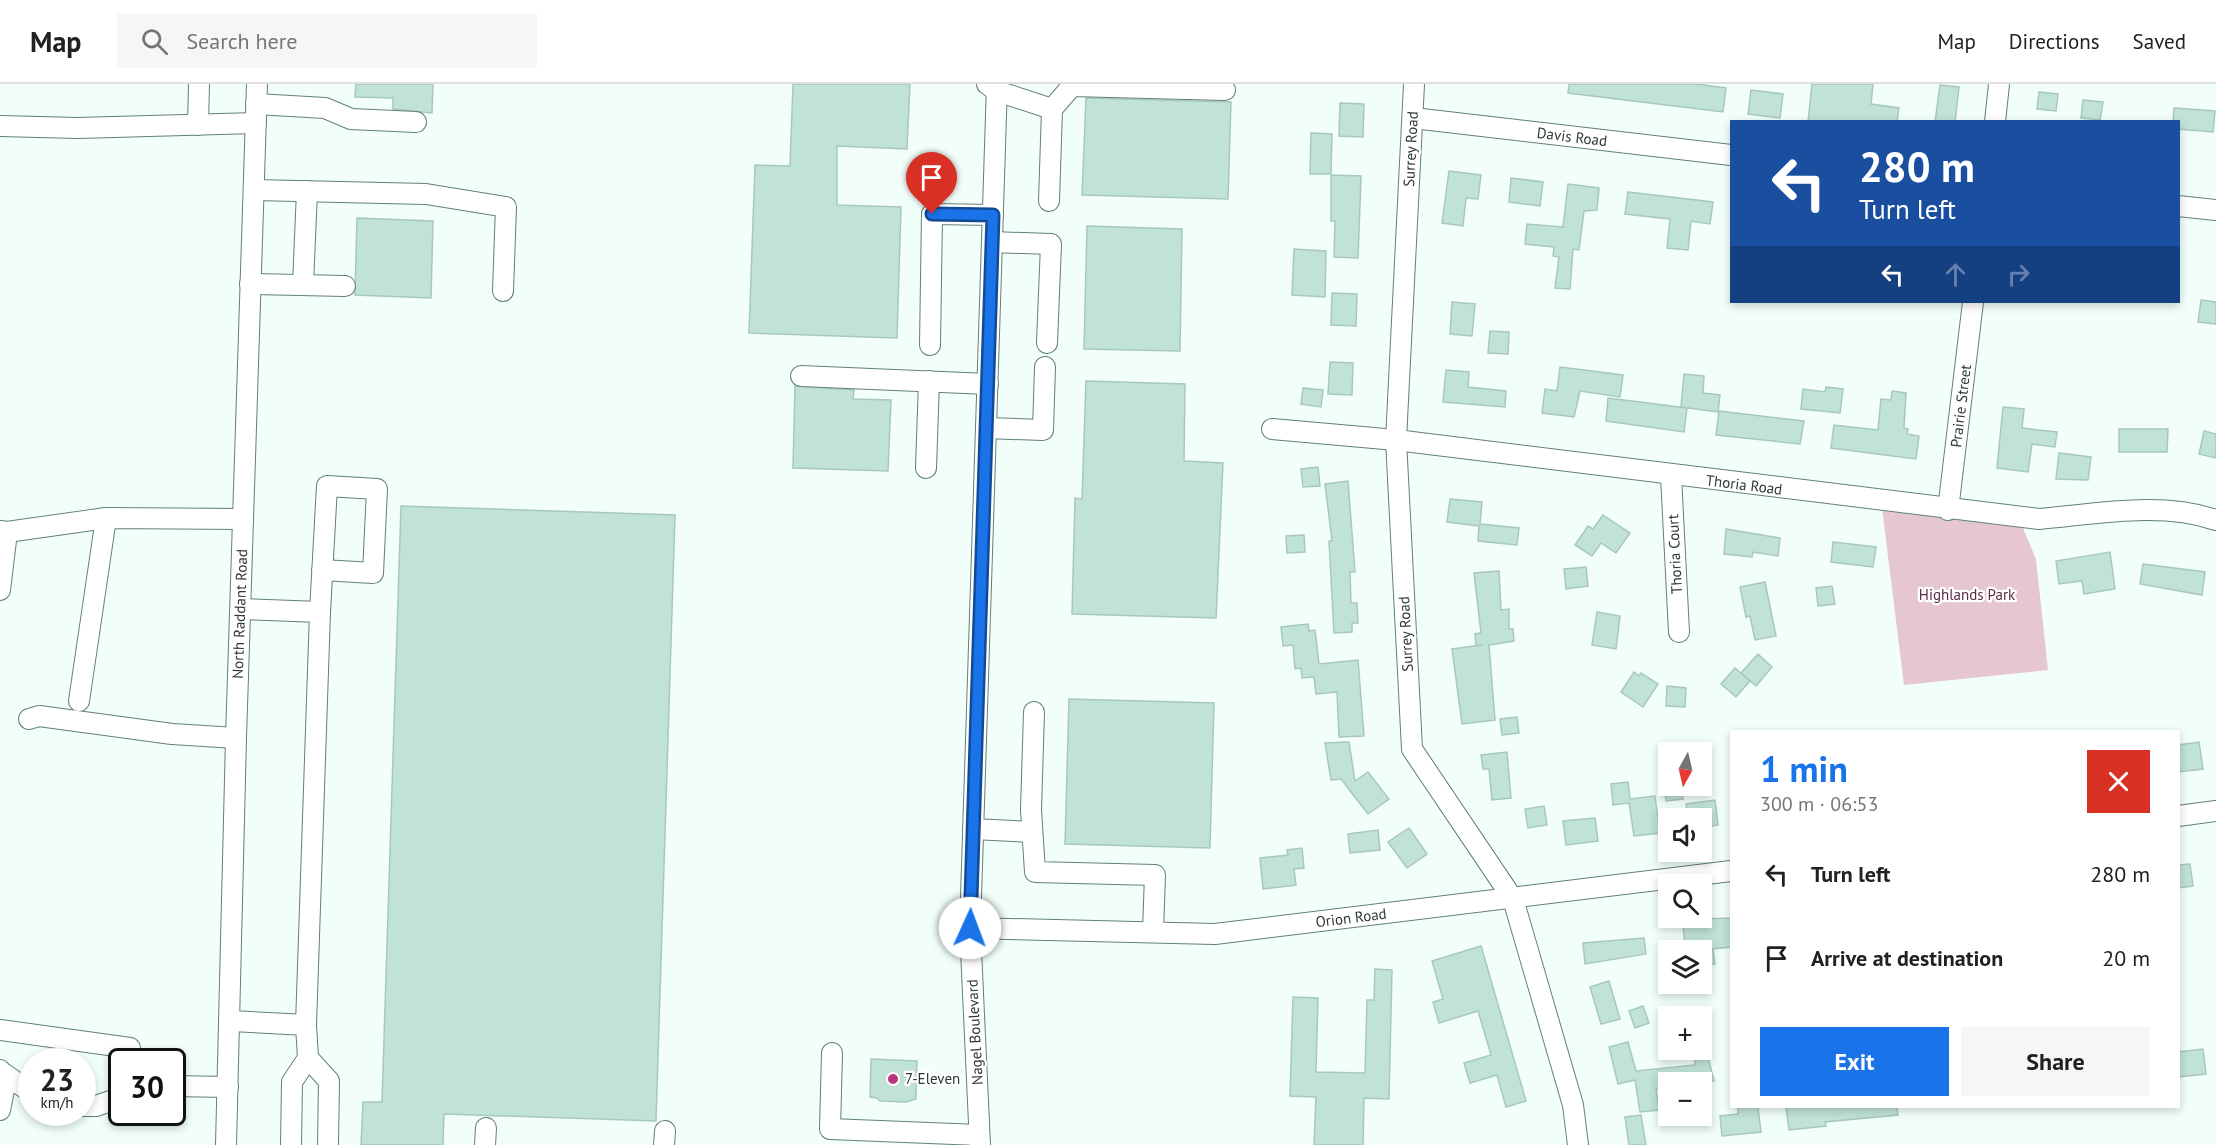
<!DOCTYPE html>
<html lang="en">
<head>
<meta charset="utf-8">
<style>
	body { margin:0; font-family:"PT Sans",sans-serif; background:#f6f6f6; color:#202124; height:100vh; display:flex; flex-direction:column; font-size:22px; white-space:nowrap }
	* { box-sizing:border-box; margin:0 }
	p { font-size:20px; color:#757577 }
	.icon { flex:none; width:33px; height:33px; fill:none; stroke:currentColor; stroke-width:2; stroke-linecap:round; stroke-linejoin:round }
	.map { position:relative; flex:1; overflow:hidden }
	.details { position:absolute; left:1730px; top:646px; width:450px; height:378px; display:flex; flex-direction:column; background:#fff; border-radius:0px; box-shadow:0 3px 9px #0003 }
	.details>* { flex:none }
	.hud { position:absolute; left:1730px; top:36px; width:450px; height:183px; border-radius:0px; box-shadow:0 3px 9px #0003; background:#1a4fa0; color:#fff; overflow:hidden }
	.needle { width:39px; rotate:188deg }
	.fabs { position:absolute; left:1658px; top:658px; display:grid; gap:12px }
	.fabs a { display:grid; place-items:center; width:54px; height:54px; border-radius:0px; background:#fff; box-shadow:0 3px 9px #0003; font-size:30px }
	.speed { position:absolute; left:18px; top:964px; display:flex; gap:12px; font-size:30px; font-weight:700; text-align:center }
	.speed>* { display:grid; place-content:center; width:78px; height:78px; border-radius:50%; background:#fff; box-shadow:0 3px 9px #0003; line-height:1 }
	.speed small { font-size:15px; font-weight:400 }
	.speed .limit { border:3px solid #111; border-radius:9px; background:#fff; color:#111 }
	.pin { position:absolute; display:grid; place-items:center; width:51px; height:51px; color:#fff; margin:-62px -26px; border-radius:50% 50% 50% 0; rotate:-45deg; box-shadow:0 0 6px #0007 }
	.pin .icon { rotate:45deg }
	.me { position:absolute; width:66px; margin:-33px; rotate:2deg; stroke-linejoin:round; filter:drop-shadow(0 0 4px #0008) }
	.turn { display:flex; align-items:center; gap:21px; height:126px; padding:0 30px; font-size:27px }
	.turn .icon { width:78px; height:78px; stroke-width:2.5 }
	.turn b { display:block; font-size:42px; line-height:51px }
	.lanes { display:flex; align-items:center; height:57px; padding:0 30px; background:#0003; justify-content:center; gap:30px; direction:ltr }
	.lanes .off { opacity:.35 }
	.round { display:grid; place-items:center; flex:none; width:63px; height:63px; border-radius:0px; background:#f6f6f6 }
	.headline { display:flex; align-items:center; justify-content:space-between; height:102px; padding:0 30px }
	h1 { font-size:36px; font-weight:800; line-height:45px; color:#1a73e8 }
	.button { display:flex; gap:12px; margin-top:auto; padding:12px 30px }
	.button a { flex:1; height:69px; border-radius:0px; background:#1a73e8; color:#fff; font-size:24px; font-weight:800; line-height:69px; text-align:center }
	.button a+a { background:#f6f6f6; color:#202124 }
	ul { padding:0; list-style:none }
	li { display:flex; align-items:center; gap:18px; height:84px; padding:0 30px }
	li div { flex:1 }
	li b { display:block; font-size:22px }
	li em { font-style:normal }
	header { display:flex; align-items:center; gap:36px; box-sizing:border-box; height:84px; padding:0 30px; background:#fff; border-bottom:2px solid #e0e0e0 }
	header strong { font-size:28px }
	nav { display:flex; gap:33px; margin-inline-start:auto; font-size:21px }
	.search { width:420px; height:54px; background:#f6f6f6; display:flex; align-items:center; gap:15px; box-sizing:border-box; padding:0 21px; border-radius:0px; color:#757577; font-size:22px }
	.map>svg:first-child { display:block }
</style>
</head>
<body>
<header>
<strong>Map</strong>
<div class="search"><svg class="icon" aria-label="search" viewBox="0 0 24 24"><circle cx="10" cy="10" r="6"/><path d="M15 15l6 6"/></svg>Search here</div>
<nav><a>Map</a><a>Directions</a><a>Saved</a></nav>
</header>
<div class="map">
<svg width="2216" height="1061" viewBox="0 0 2216 1061">
	<rect width="100%" height="100%" fill="#f1fefa"/>
	<polygon fill="#e7c6d4" points="1882,424 2022,442 2036,475 2048,586 1904,601"/>
	<g fill="#c1e2d8" stroke="#a8c8be" stroke-width="1.5">
		<polygon points="356,0 433,0 432,29 393,25 393,14 355,13"/>
		<polygon points="793,0 910,0 907,65 837,62 837,121 901,123 897,254 749,249 755,81 790,82"/>
		<polygon points="1569,0 1696,0 1726,4 1723,28 1568,9"/>
		<polygon points="1812,0 1873,0 1871,20 1899,24 1897,38 1808,38"/>
		<polygon points="1940,1 1959,3 1955,38 1935,38"/>
		<polygon points="1751,6 1783,10 1780,34 1748,30"/>
		<polygon points="2039,8 2058,10 2056,27 2037,25"/>
		<polygon points="1086,14 1231,18 1228,115 1082,111"/>
		<polygon points="2083,16 2103,18 2100,36 2081,34"/>
		<polygon points="1340,19 1364,20 1363,53 1339,52"/>
		<polygon points="2174,24 2215,27 2213,48 2178,45 2178,38 2173,38"/>
		<polygon points="1311,49 1332,50 1331,90 1310,90"/>
		<polygon points="1449,87 1481,91 1478,115 1466,114 1463,142 1442,139"/>
		<polygon points="1331,91 1361,92 1358,174 1334,173 1335,137 1331,137"/>
		<polygon points="1511,94 1543,98 1540,122 1509,118"/>
		<polygon points="1568,100 1599,104 1597,126 1584,127 1579,166 1573,165 1570,205 1555,204 1559,173 1553,172 1554,163 1525,160 1527,140 1563,143"/>
		<polygon points="1628,108 1713,118 1710,140 1691,137 1688,166 1667,164 1670,135 1625,130"/>
		<polygon points="357,134 433,137 431,214 355,211"/>
		<polygon points="1087,142 1182,145 1180,267 1084,265"/>
		<polygon points="1294,165 1326,167 1325,213 1292,211"/>
		<polygon points="1332,209 1357,210 1356,242 1331,241"/>
		<polygon points="2201,216 2216,218 2216,240 2198,238"/>
		<polygon points="1452,218 1475,220 1472,252 1450,250"/>
		<polygon points="1490,247 1509,248 1508,270 1488,269"/>
		<polygon points="1330,278 1353,279 1352,311 1328,310"/>
		<polygon points="1560,283 1623,291 1620,313 1580,307 1574,333 1542,329 1545,305 1557,307"/>
		<polygon points="1446,286 1469,288 1468,303 1506,307 1505,323 1443,318"/>
		<polygon points="1684,290 1704,292 1703,309 1720,311 1718,328 1681,323"/>
		<polygon points="1086,297 1185,300 1184,377 1223,379 1216,534 1072,530 1075,414 1082,415"/>
		<polygon points="795,302 854,306 853,315 891,316 888,387 793,384"/>
		<polygon points="1826,303 1843,305 1840,329 1801,325 1803,305 1825,308"/>
		<polygon points="1303,304 1323,306 1321,323 1301,320"/>
		<polygon points="1892,307 1906,309 1904,344 1908,345 1907,350 1919,352 1916,375 1831,364 1834,341 1878,346 1881,315 1891,316"/>
		<polygon points="1608,314 1687,324 1684,348 1606,337"/>
		<polygon points="2003,323 2024,325 2022,344 2057,348 2055,363 2032,360 2028,388 1997,384"/>
		<polygon points="1719,327 1804,337 1800,360 1716,351"/>
		<polygon points="2119,345 2168,345 2167,368 2119,368"/>
		<polygon points="2204,347 2216,350 2216,374 2199,370"/>
		<polygon points="2059,369 2091,373 2088,396 2056,395"/>
		<polygon points="1318,383 1320,402 1303,403 1301,385"/>
		<polygon points="1348,397 1355,488 1350,488 1351,519 1357,519 1358,539 1352,539 1352,548 1334,549 1329,457 1332,457 1325,400"/>
		<polygon points="1450,415 1482,418 1480,440 1519,444 1517,461 1478,457 1479,442 1447,438"/>
		<polygon points="401,422 675,431 656,1037 444,1030 443,1061 361,1061 363,1018 382,1018"/>
		<polygon points="1603,431 1630,449 1616,469 1601,459 1592,472 1575,461 1588,442 1593,445"/>
		<polygon points="1726,445 1780,454 1778,472 1753,468 1752,473 1724,470"/>
		<polygon points="1304,451 1305,468 1287,469 1286,452"/>
		<polygon points="1833,458 1876,463 1873,483 1831,478"/>
		<polygon points="2110,468 2115,505 2084,510 2082,497 2059,500 2056,477"/>
		<polygon points="2143,480 2205,488 2202,511 2140,500"/>
		<polygon points="1586,483 1588,502 1566,505 1564,485"/>
		<polygon points="1499,487 1501,526 1509,525 1509,545 1513,545 1514,557 1489,561 1495,636 1462,640 1452,565 1482,561 1476,562 1475,550 1481,549 1474,489"/>
		<polygon points="1765,498 1776,552 1755,556 1750,532 1746,533 1740,503"/>
		<polygon points="1832,502 1835,520 1818,522 1816,504"/>
		<polygon points="1597,528 1620,532 1616,565 1592,561"/>
		<polygon points="1308,540 1309,547 1315,546 1319,580 1358,576 1364,652 1339,653 1337,608 1316,610 1314,593 1302,594 1301,584 1295,585 1293,561 1283,562 1281,543"/>
		<polygon points="1758,570 1772,583 1756,602 1741,589"/>
		<polygon points="1735,584 1750,597 1736,613 1721,600"/>
		<polygon points="1634,588 1639,592 1641,589 1658,600 1643,623 1621,608"/>
		<polygon points="1667,602 1686,604 1685,623 1666,622"/>
		<polygon points="1069,615 1214,619 1210,764 1065,760"/>
		<polygon points="1517,633 1519,649 1502,651 1500,635"/>
		<polygon points="1349,658 1355,697 1368,688 1389,715 1368,730 1341,695 1331,696 1325,659"/>
		<polygon points="2199,658 2203,685 2178,688 2178,661"/>
		<polygon points="1507,668 1511,714 1492,716 1489,685 1483,685 1481,671"/>
		<polygon points="1628,698 1630,715 1655,712 1660,749 1634,752 1629,719 1613,721 1611,700"/>
		<polygon points="1664,702 1681,702 1683,715 1666,717"/>
		<polygon points="1715,716 1718,741 1701,744 1701,735 1688,735 1686,720"/>
		<polygon points="1544,722 1547,741 1528,744 1525,725"/>
		<polygon points="1595,734 1598,757 1566,761 1563,737"/>
		<polygon points="1409,744 1427,770 1407,784 1388,758"/>
		<polygon points="1378,746 1380,766 1350,769 1348,750"/>
		<polygon points="1302,764 1304,784 1294,785 1296,801 1263,805 1260,774 1288,771 1287,766"/>
		<polygon points="2190,780 2193,802 2178,804 2178,781"/>
		<polygon points="1731,834 1731,863 1713,865 1715,880 1701,881 1701,867 1686,867 1683,843 1698,841 1701,835"/>
		<polygon points="1644,854 1646,870 1585,880 1583,859"/>
		<polygon points="1481,862 1526,1017 1506,1023 1497,991 1470,999 1464,979 1491,971 1478,927 1439,939 1433,918 1443,915 1432,877"/>
		<polygon points="1375,885 1392,886 1389,1015 1364,1014 1363,1061 1314,1061 1316,1013 1290,1012 1293,913 1318,914 1316,988 1365,989 1367,916 1374,916"/>
		<polygon points="1609,897 1620,935 1601,940 1590,903"/>
		<polygon points="1643,922 1649,939 1635,944 1629,927"/>
		<polygon points="1628,958 1636,987 1695,981 1694,970 1707,969 1714,997 1668,999 1668,1002 1656,1005 1659,1026 1640,1028 1635,996 1618,1000 1609,963"/>
		<polygon points="2203,965 2206,990 2178,993 2178,968"/>
		<polygon points="871,975 917,977 916,1015 906,1018 880,1017 877,1014 870,1013"/>
		<polygon points="1738,1023 1758,1023 1761,1048 1722,1052 1720,1032 1738,1030"/>
		<polygon points="1786,1023 1897,1023 1898,1031 1825,1038 1826,1042 1789,1046"/>
		<polygon points="1641,1031 1646,1061 1629,1061 1625,1033"/>
	</g>
	<g fill="none" stroke-linecap="round" stroke-linejoin="round">
		<g stroke="#618077" stroke-width="22">
			<g id="minor">
				<polyline points="987,0 997,7 1052,25 1049,117"/>
				<polyline points="1414,0 1396,356 1412,665 1513,815 1573,1021 1578,1061"/>
				<polyline points="256,20 325,24 351,35 416,38"/>
				<polyline points="1052,25 1072,2 1225,6"/>
				<polyline points="1413,34 1731,71"/>
				<polyline points="1995,38 1999,0"/>
				<polyline points="198,41 199,0"/>
				<polyline points="0,42 78,44 256,39"/>
				<polyline points="254,106 426,110 506,123 503,207"/>
				<polyline points="2178,122 2216,126"/>
				<polyline points="992,158 1051,160 1047,259"/>
				<polyline points="250,200 345,202"/>
				<polyline points="303,201 307,107"/>
				<polyline points="930,261 932,130 993,131"/>
				<polyline points="801,292 988,300"/>
				<polyline points="986,344 1043,346 1045,283"/>
				<path d="M1272,345l124,11 643,79c57,-5 122,-18 177,1"/>
				<polyline points="926,384 929,297"/>
				<polyline points="1671,392 1679,548"/>
				<polyline points="1948,426 1973,218"/>
				<polyline points="0,447 7,448 0,506"/>
				<polyline points="7,448 106,434 243,435"/>
				<polyline points="320,528 327,402 377,405 373,489 322,486"/>
				<polyline points="79,617 106,434"/>
				<polyline points="1034,628 1031,726 1035,788 1155,791 1153,848"/>
				<polyline points="29,635 39,632 172,650 236,654"/>
				<polyline points="2178,732 2216,727"/>
				<polyline points="973,745 1032,748"/>
				<polyline points="970,844 1215,850 1731,787"/>
				<polyline points="231,937 306,941 320,528 241,525"/>
				<polyline points="0,946 130,964 128,978"/>
				<polyline points="832,969 830,1045 979,1051"/>
				<polyline points="308,974 329,997 328,1061"/>
				<polyline points="0,986 5,1001 0,1026"/>
				<polyline points="3,989 32,1009"/>
				<polyline points="172,1002 228,1003"/>
				<polyline points="82,1022 96,1022 122,1013"/>
				<polyline points="226,1061 236,654 257,0"/>
				<polyline points="291,1061 292,998 308,974 306,941"/>
				<polyline points="485,1061 486,1044"/>
				<polyline points="664,1061 665,1047"/>
				<polyline points="980,1061 970,844 997,0"/>
			</g>
		</g>
		<use href="#minor" stroke="#fff" stroke-width="20"/>
	</g>
	<g fill="none" stroke-linecap="round" stroke-linejoin="round">
		<g stroke="#114b97" stroke-width="15">
			<polyline id="route" points="932,130 993,131 970,844"/>
		</g>
		<use href="#route" stroke="#1a73e8" stroke-width="10"/>
	</g>
	<circle fill="#b9367e" stroke="#fff" stroke-width="2" cx="893" cy="995" r="6"/>
	<g text-anchor="middle" stroke-width="4.5" stroke-linejoin="round" paint-order="stroke">
		<g font-size="15" fill="#2c3935" stroke="#fff">
			<text transform="translate(1572 53) rotate(7)" y="5">Davis Road</text>
			<text transform="translate(1411 65) rotate(-87)" y="5">Surrey Road</text>
			<text transform="translate(1961 322) rotate(-83)" y="5">Prairie Street</text>
			<text transform="translate(1744 401) rotate(7)" y="5">Thoria Road</text>
			<text transform="translate(1675 470) rotate(-93)" y="5">Thoria Court</text>
			<text transform="translate(240 530) rotate(-88)" y="5">North Raddant Road</text>
			<text transform="translate(1406 550) rotate(-93)" y="5">Surrey Road</text>
			<text transform="translate(1351 834) rotate(-7)" y="5">Orion Road</text>
			<text transform="translate(975 948) rotate(-93)" y="5">Nagel Boulevard</text>
		</g>
		<g font-size="15" fill="#5c2b43" stroke="#fff">
			<text x="1967" y="516">Highlands Park</text>
		</g>
		<g font-size="15" fill="#2c3935" stroke="#fff" text-anchor="start">
			<text x="905" y="1000">7-Eleven</text>
		</g>
	</g>
</svg>
<div class="fabs">
<a><svg class="needle" viewBox="-14 -14 28 28"><path d="M0-13l5 13h-10z" fill="#e53935"/><path d="M0 13l5-13h-10z" fill="#757577"/></svg></a>
<a><svg class="icon" aria-label="sound" viewBox="0 0 24 24"><path d="M4 9h4l5-4v14l-5-4H4zM17 9q2 3 0 6"/></svg></a>
<a><svg class="icon" aria-label="search" viewBox="0 0 24 24"><circle cx="10" cy="10" r="6"/><path d="M15 15l6 6"/></svg></a>
<a><svg class="icon" aria-label="layers" viewBox="0 0 24 24"><path d="M12 4l9 5-9 5-9-5zM3 14l9 5 9-5"/></svg></a>
<a>+</a>
<a>−</a>
</div>
<div class="speed"><div>23<small>km/h</small></div><div class="limit">30</div></div>
<div class="pin" style="left:932px;top:130px;background:#d93025"><svg class="icon" aria-label="arrive" viewBox="0 0 24 24"><path d="M6 21V4h12l-3 4 3 4H6"/></svg></div>
<svg class="me" style="left:970px;top:844px" viewBox="-20 -20 40 40"><circle r="19" fill="#fff"/><path d="M0-13L10 11 0 6-10 11z" fill="#1a73e8"/></svg>
<div class="hud">
<div class="turn"><svg class="icon" aria-label="left" viewBox="0 0 24 24"><path d="M17 20v-9H6M10 6l-5 5 5 5"/></svg><div><b>280 m</b>Turn left</div></div>
<div class="lanes"><svg class="icon" aria-label="left" viewBox="0 0 24 24"><path d="M17 20v-9H6M10 6l-5 5 5 5"/></svg><svg class="icon off" aria-label="ahead" viewBox="0 0 24 24"><path d="M12 20V5M6 11l6-6 6 6"/></svg><svg class="icon off" aria-label="right" viewBox="0 0 24 24"><path d="M7 20v-9h11M14 6l5 5-5 5"/></svg></div>
</div>
<section class="details">
<div class="headline"><div><h1>1 min</h1><p>300 m · 06:53</p></div><a class="round" style="background:#d93025;color:#fff"><svg class="icon" aria-label="close" viewBox="0 0 24 24"><path d="M6 6l12 12M18 6L6 18"/></svg></a></div>
<ul>
<li><svg class="icon" aria-label="left" viewBox="0 0 24 24"><path d="M17 20v-9H6M10 6l-5 5 5 5"/></svg><div><b>Turn left</b></div><em>280 m</em></li>
<li><svg class="icon" aria-label="arrive" viewBox="0 0 24 24"><path d="M6 21V4h12l-3 4 3 4H6"/></svg><div><b>Arrive at destination</b></div><em>20 m</em></li>
</ul>
<div class="button"><a>Exit</a><a>Share</a></div>
</section>
</div>
</body>
</html>
